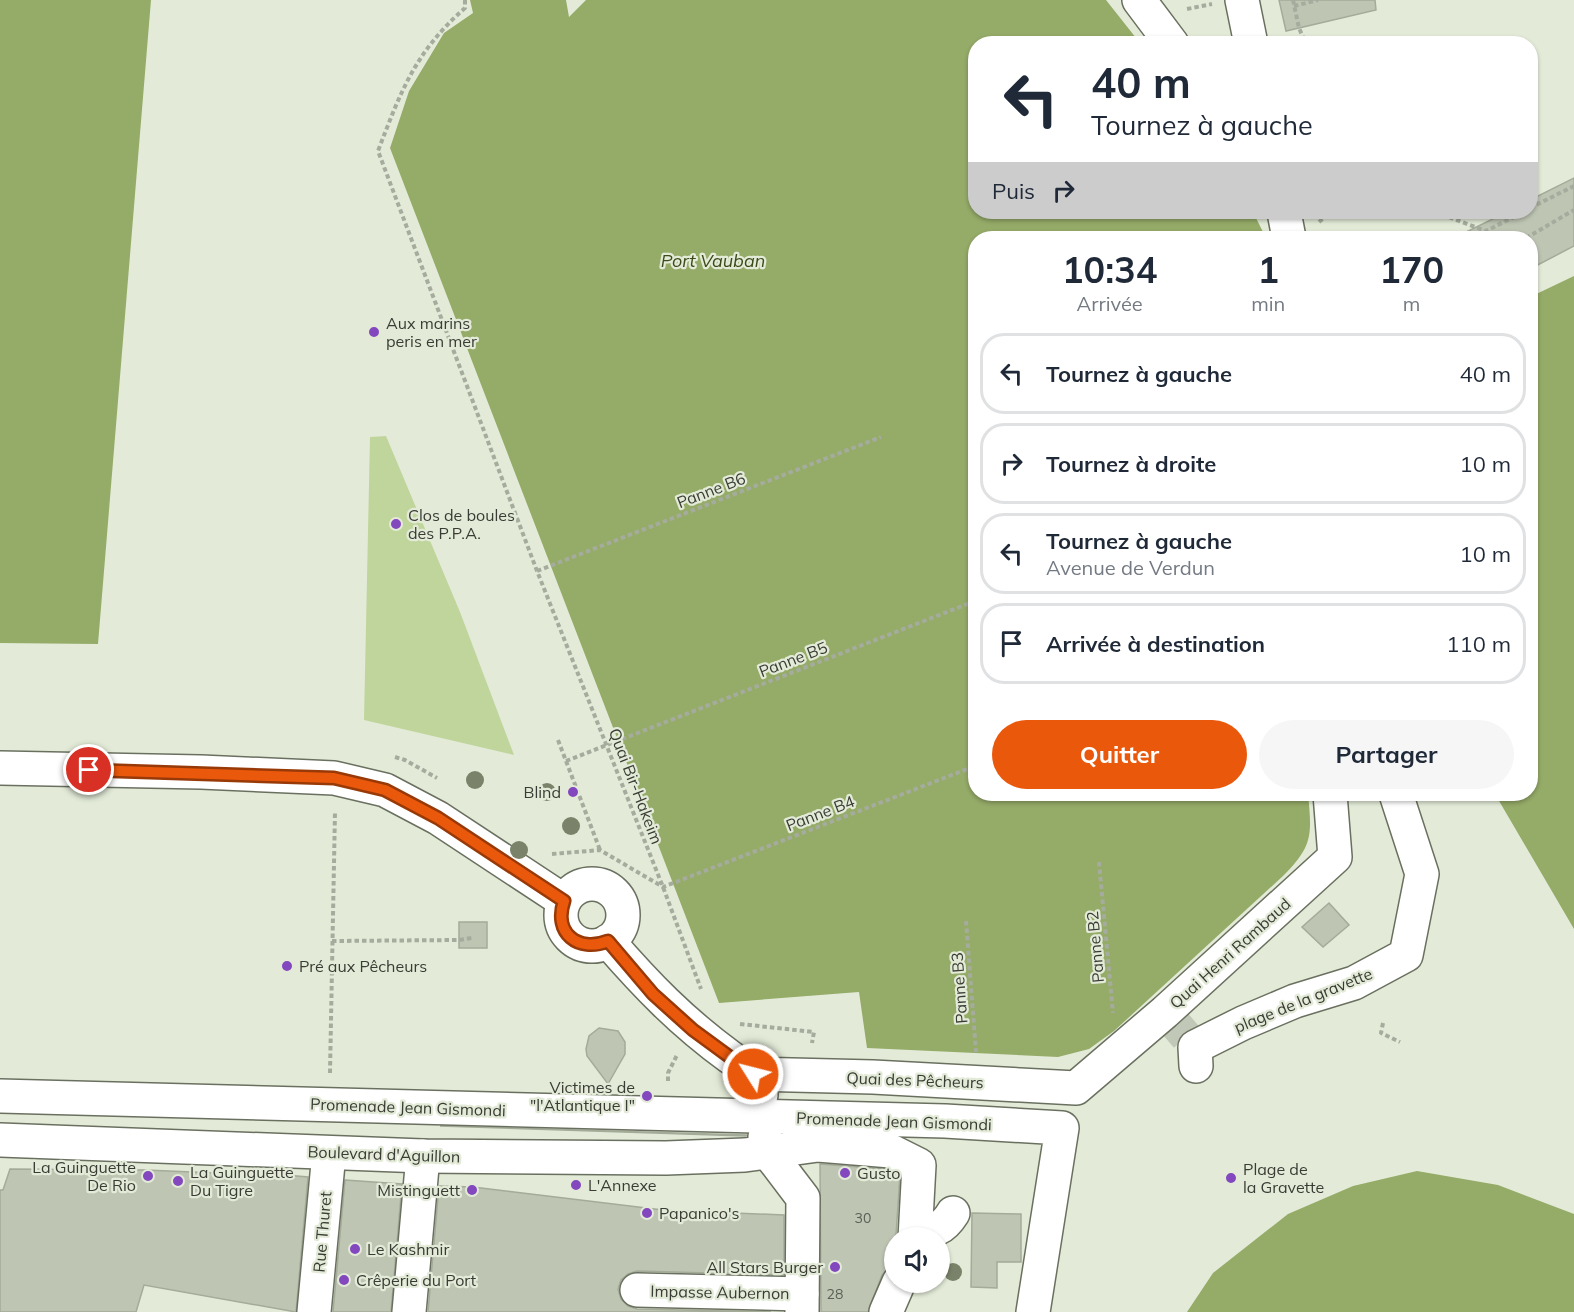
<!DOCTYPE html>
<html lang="fr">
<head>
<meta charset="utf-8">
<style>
	body { margin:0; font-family:Mulish,sans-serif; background:#f6f6f7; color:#1f2937; height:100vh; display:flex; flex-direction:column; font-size:22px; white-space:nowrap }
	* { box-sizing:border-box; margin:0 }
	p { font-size:20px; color:#747a83 }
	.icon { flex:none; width:33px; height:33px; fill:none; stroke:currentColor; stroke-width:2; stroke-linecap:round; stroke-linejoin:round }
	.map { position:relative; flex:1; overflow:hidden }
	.details { position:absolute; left:968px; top:231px; width:570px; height:570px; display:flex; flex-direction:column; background:#fff; border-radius:24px; box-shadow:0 2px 4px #0004 }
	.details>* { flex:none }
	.guide { position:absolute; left:968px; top:36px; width:570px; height:183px; border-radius:24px; box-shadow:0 2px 4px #0004; background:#fff; color:#1f2937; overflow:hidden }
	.fabs { position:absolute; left:884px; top:1227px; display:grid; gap:12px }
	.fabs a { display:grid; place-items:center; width:66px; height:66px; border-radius:50%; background:#fff; box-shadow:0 2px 4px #0004; font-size:30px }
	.pin { position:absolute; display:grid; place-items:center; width:51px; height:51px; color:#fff; margin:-26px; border:3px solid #fff; border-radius:50%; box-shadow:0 2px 6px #0007 }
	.me { position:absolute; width:66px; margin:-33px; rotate:306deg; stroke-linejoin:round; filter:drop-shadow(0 0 4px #0008) }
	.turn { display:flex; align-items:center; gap:21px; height:126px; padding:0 24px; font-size:27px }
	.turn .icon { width:78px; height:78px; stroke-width:2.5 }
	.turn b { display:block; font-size:42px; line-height:51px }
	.then { display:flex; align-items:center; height:57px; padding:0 24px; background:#0003; gap:12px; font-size:22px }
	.eta { display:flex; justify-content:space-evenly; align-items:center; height:102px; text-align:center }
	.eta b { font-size:36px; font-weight:700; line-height:42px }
	.cta { display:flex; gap:12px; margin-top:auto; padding:12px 24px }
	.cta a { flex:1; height:69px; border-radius:36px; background:#ea580c; color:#fff; font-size:24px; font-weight:700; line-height:69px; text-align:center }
	.cta a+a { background:#f6f6f7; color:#1f2937 }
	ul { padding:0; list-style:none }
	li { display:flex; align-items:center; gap:18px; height:81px; margin:0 12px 9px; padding:0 12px; border:3px solid #e0e1e3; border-radius:24px }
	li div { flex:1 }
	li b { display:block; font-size:22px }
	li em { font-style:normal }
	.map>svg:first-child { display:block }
</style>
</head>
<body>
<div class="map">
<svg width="1574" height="1312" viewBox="0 0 1574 1312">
	<rect width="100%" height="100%" fill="#e3ebd8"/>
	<polygon fill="#c0d59b" points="386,436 460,612 514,755 364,720 370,437"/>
	<g fill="#95ab68">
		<polygon points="0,0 151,0 98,644 0,643"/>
		<path d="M470,0h96l3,17 17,-17h520l34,43 -165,1v168h278l13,26h-291v556h333c4,41 5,52 -25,82l-169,155 -25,18 -31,8 -191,-9 -8,-56 -140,11 -329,-855 19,-57 35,-58 29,-20z"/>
		<polygon points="1574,276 1574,929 1495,794 1530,794 1530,297"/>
		<polygon points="1417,1171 1498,1185 1574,1214 1574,1312 1187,1312 1213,1273 1288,1214 1353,1186"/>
	</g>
	<g fill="#bec5b3" stroke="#a4ab99" stroke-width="1.5">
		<polygon points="1279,0 1375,0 1376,10 1286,31"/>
		<polygon points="1574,178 1574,246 1530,269 1530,238 1454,238 1507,212 1530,212 1530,200"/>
		<polygon points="1329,903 1349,925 1323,947 1302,927"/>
		<rect x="459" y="922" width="28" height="26"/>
		<polygon points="599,1028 618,1031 625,1042 625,1054 608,1084 587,1056 586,1049 589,1036"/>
		<polygon points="440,1126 747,1135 745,1136"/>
		<polygon points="820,1164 886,1169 900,1176 894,1264 882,1275 868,1312 821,1312"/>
		<polygon points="10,1169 145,1170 240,1174 241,1171 308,1177 296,1312 144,1285 136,1312 0,1312 0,1190 3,1190"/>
		<polygon points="345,1180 402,1184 391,1312 333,1312"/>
		<polygon points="439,1186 473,1187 663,1210 784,1215 784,1275 637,1271 628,1274 621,1280 618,1289 621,1299 628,1306 637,1309 771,1312 428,1312"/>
		<polygon points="972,1213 1021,1214 1021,1262 997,1262 997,1288 971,1287"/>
	</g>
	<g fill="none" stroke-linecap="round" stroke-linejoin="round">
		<polyline stroke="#c1c8b7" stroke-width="33" stroke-dasharray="33 16" stroke-linecap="butt" points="1165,1012 1195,1047"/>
		<g stroke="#6a705f" stroke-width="36">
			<g id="minor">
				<polyline points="1139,0 1172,44"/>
				<polyline points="1242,0 1251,44"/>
				<polyline points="1284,212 1289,238"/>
				<polyline points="0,768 201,772 334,778 385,790 438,818 564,901"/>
				<circle cx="592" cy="915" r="31"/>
				<path d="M608,941c39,45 74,81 122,116 15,11 29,18 31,38"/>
				<polyline points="1196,1066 1195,1047 1243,1023 1295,1001 1354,983 1406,955 1422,874 1396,794"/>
				<polyline points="753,1074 873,1077 1076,1088 1165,1012 1335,857 1330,794"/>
				<polyline points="0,1096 945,1121 1062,1128 1033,1312"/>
				<polyline points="765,1137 768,1152 803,1198 802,1312"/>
				<polyline points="0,1140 423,1156 666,1158 745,1155 818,1145 891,1151 919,1165 915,1238"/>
				<path d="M917,1232c18,-1 26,-3 36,-19"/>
				<polyline points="637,1290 802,1294"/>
				<polyline points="314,1312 329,1153"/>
				<polyline points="409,1312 423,1156"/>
				<polyline points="886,1312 899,1282"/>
			</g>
		</g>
		<g stroke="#a6ac9d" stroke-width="4" stroke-dasharray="4.5 3" stroke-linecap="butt">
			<path d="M465,0v8c-50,44 -64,83 -87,143l159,420 126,316 38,102"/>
			<polyline points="1293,0 1299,28 1306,44"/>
			<polyline points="1294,6 1318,0"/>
			<polyline points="1187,9 1212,4"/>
			<polyline points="1530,208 1574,186"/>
			<polyline points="1435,212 1486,231 1524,212"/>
			<polyline points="1319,222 1330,212"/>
			<polyline points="1526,238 1574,210"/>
			<polyline points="537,571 881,437"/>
			<polyline points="558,740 600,850"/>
			<polyline points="395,757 405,760 437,778"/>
			<polyline points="566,761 975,601"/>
			<polyline points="552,854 600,850 663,887 975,766"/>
			<polyline points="1099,862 1113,1013"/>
			<polyline points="966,921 976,1052"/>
			<polyline points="332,941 459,940 472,938"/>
			<polyline points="1383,1023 1381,1033 1400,1042"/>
			<polyline points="740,1024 814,1032 812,1043"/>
			<polyline points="330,1073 335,811"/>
			<polyline points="668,1081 668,1073 677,1055"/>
		</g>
		<use href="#minor" stroke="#fff" stroke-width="33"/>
	</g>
	<g fill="#7a836a">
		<circle cx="475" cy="780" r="9"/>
		<circle cx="547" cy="792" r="9"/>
		<circle cx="571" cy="826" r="9"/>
		<circle cx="519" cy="850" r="9"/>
		<circle cx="953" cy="1272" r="9"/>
	</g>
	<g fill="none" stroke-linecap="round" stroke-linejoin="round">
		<g stroke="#983908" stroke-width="15">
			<path id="route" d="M89,770l245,8 51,12 53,28 126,83c-11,32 14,52 44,40l45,53 40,36 60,44"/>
		</g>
		<use href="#route" stroke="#ea580c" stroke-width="10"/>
	</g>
	<g fill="#8347be" stroke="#e3ebd8" stroke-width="2">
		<circle cx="374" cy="332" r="6"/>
		<circle cx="396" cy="524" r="6"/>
		<circle cx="573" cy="792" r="6"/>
		<circle cx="287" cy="966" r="6"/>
		<circle cx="647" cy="1096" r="6"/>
		<circle cx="845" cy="1173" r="6"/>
		<circle cx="148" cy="1176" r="6"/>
		<circle cx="1231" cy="1178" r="6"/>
		<circle cx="178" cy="1181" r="6"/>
		<circle cx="576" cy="1185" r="6"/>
		<circle cx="472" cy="1190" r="6"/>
		<circle cx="647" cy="1213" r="6"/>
		<circle cx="355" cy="1249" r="6"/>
		<circle cx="835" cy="1267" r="6"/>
		<circle cx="344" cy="1280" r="6"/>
	</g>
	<g text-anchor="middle" stroke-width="4.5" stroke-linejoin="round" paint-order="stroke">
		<g font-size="14" fill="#5a5e54">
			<text x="863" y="1223">30</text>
			<text x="835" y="1299">28</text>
		</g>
		<g font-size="16" fill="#393c34" stroke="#e3ebd8" text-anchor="start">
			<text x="386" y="329">Aux marins<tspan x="386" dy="18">peris en mer</tspan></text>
			<text x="408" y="521">Clos de boules<tspan x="408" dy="18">des P.P.A.</tspan></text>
			<text x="561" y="798" text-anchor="end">Blind</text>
			<text x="299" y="972">Pré aux Pêcheurs</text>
			<text x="635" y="1093" text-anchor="end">Victimes de<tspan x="635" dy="18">"l'Atlantique I"</tspan></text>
			<text x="136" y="1173" text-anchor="end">La Guinguette<tspan x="136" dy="18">De Rio</tspan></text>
			<text x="1243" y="1175">Plage de<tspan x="1243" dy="18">la Gravette</tspan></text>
			<text x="190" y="1178">La Guinguette<tspan x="190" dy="18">Du Tigre</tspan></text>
			<text x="857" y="1179">Gusto</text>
			<text x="588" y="1191">L'Annexe</text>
			<text x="460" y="1196" text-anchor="end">Mistinguett</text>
			<text x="659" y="1219">Papanico's</text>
			<text x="367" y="1255">Le Kashmir</text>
			<text x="823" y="1273" text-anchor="end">All Stars Burger</text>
			<text x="356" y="1286">Crêperie du Port</text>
		</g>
		<g font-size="16" fill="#393c34" stroke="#e3ebd8">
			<text transform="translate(711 490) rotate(-21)" y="6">Panne B6</text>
			<text transform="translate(793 659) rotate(-21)" y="6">Panne B5</text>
			<text transform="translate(636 786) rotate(69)" y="6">Quai Bir-Hakeim</text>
			<text transform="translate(820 813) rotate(-21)" y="6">Panne B4</text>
			<text transform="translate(1095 947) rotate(-95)" y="6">Panne B2</text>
			<text transform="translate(1230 953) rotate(-42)" y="6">Quai Henri Rambaud</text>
			<text transform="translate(959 988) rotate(-94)" y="6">Panne B3</text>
			<text transform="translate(1303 1000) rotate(-22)" y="6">plage de la gravette</text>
			<text transform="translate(915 1080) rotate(2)" y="6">Quai des Pêcheurs</text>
			<text transform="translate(408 1107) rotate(2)" y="6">Promenade Jean Gismondi</text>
			<text transform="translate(894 1121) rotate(2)" y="6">Promenade Jean Gismondi</text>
			<text transform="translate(384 1154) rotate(2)" y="6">Boulevard d'Aguillon</text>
			<text transform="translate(322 1232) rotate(-85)" y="6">Rue Thuret</text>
			<text transform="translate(720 1292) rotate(1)" y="6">Impasse Aubernon</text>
		</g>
		<g font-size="18" font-style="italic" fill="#3d4b1a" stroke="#e3ebd8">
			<text x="713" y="267">Port Vauban</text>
		</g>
	</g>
</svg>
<div class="fabs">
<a><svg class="icon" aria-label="sound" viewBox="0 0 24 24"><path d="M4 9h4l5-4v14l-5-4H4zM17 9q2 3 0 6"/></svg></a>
</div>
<div class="pin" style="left:89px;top:770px;background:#d93025"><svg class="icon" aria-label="arrive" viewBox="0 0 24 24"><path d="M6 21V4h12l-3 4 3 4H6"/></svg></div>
<svg class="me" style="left:753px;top:1074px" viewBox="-20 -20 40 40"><circle r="17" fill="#ea580c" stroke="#fff" stroke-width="3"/><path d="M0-11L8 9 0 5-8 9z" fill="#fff"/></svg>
<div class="guide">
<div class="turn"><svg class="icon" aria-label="left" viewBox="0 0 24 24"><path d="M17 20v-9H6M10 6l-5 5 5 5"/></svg><div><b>40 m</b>Tournez à gauche</div></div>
<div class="then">Puis<svg class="icon" aria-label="right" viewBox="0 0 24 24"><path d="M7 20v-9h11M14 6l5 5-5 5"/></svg></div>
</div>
<section class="details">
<div class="eta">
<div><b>10:34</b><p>Arrivée</p></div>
<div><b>1</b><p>min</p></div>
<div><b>170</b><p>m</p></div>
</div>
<ul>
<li><svg class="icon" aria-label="left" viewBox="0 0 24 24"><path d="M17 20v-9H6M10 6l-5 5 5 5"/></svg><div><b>Tournez à gauche</b></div><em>40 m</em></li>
<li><svg class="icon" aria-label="right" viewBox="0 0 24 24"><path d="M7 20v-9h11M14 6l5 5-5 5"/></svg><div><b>Tournez à droite</b></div><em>10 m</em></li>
<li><svg class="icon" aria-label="left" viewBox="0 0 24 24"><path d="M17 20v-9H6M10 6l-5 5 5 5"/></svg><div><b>Tournez à gauche</b><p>Avenue de Verdun</p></div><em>10 m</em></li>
<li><svg class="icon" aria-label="arrive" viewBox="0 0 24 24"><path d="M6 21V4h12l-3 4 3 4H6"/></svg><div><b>Arrivée à destination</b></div><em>110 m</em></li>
</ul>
<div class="cta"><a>Quitter</a><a>Partager</a></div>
</section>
</div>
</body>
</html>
